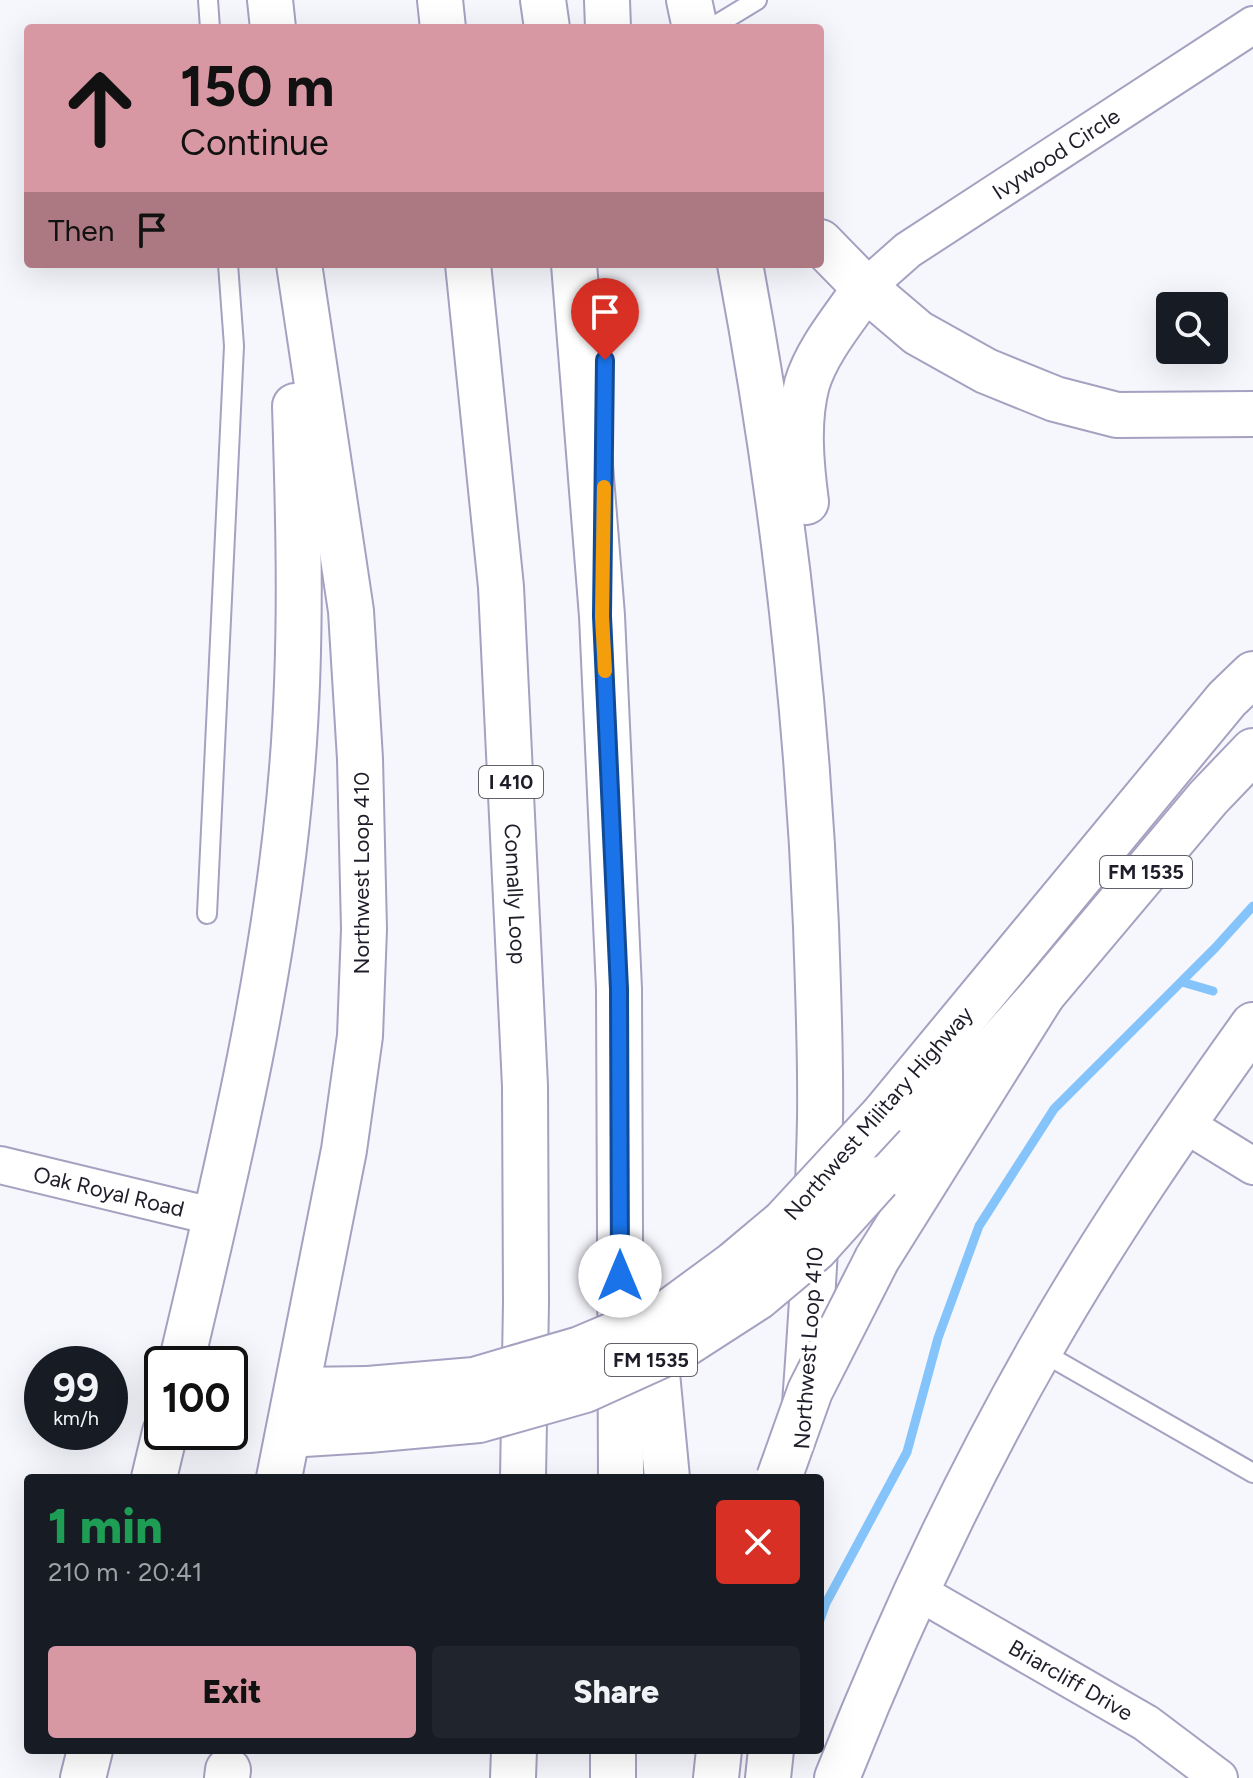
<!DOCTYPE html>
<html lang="en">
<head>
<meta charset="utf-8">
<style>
	body { margin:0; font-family:Figtree,sans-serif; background:#20242c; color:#f1f3f6; height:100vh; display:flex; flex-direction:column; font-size:30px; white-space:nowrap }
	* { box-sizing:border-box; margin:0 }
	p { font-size:26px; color:#9ea1a6 }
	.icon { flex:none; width:44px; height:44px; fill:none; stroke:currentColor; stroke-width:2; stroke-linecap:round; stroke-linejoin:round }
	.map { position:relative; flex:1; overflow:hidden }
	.drawer { position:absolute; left:24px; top:1474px; width:800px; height:280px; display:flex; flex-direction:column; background:#171b24; border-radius:8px; box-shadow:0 8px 32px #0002 }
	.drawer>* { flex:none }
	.guide { position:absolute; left:24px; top:24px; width:800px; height:244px; border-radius:8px; box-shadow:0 8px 32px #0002; background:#d898a3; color:#111; overflow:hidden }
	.controls { position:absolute; left:1156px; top:292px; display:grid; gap:16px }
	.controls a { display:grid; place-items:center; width:72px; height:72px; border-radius:8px; background:#171b24; box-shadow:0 8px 32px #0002; font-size:40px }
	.speed { position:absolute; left:24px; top:1346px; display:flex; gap:16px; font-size:40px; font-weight:700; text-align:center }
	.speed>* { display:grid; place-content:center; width:104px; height:104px; border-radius:50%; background:#171b24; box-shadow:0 8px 32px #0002; line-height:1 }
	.speed small { font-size:20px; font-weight:400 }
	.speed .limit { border:4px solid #111; border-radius:12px; background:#fff; color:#111 }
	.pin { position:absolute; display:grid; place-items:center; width:68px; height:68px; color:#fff; margin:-82px -34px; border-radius:50% 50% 50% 0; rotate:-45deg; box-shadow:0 0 8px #0007 }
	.pin .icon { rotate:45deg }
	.me { position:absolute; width:88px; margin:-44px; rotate:0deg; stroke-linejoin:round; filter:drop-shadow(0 0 6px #0008) }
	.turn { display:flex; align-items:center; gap:28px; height:168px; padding:0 24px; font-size:36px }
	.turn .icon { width:104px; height:104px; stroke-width:2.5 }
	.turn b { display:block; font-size:56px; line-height:68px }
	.then { display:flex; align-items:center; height:76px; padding:0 24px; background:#0003; gap:16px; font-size:30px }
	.round { display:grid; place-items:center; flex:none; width:84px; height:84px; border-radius:8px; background:#20242c }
	.summary { display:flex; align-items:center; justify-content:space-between; height:136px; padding:0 24px }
	h1 { font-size:48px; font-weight:800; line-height:60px; color:#1e9e55 }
	.cta { display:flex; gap:16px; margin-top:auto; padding:16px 24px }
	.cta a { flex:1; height:92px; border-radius:8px; background:#d898a3; color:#111; font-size:32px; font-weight:800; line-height:92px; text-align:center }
	.cta a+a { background:#20242c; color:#f1f3f6 }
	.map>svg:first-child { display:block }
</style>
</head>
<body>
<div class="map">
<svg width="1253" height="1778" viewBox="0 0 1253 1778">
	<rect width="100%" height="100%" fill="#f6f6fd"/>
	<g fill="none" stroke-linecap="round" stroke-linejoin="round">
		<g stroke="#84c4fb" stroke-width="9">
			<polyline points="1182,982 1213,991"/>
			<polyline points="820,1620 826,1603 907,1452 938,1338 979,1226 1054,1109 1215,948 1253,906"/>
		</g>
		<g stroke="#a5a1c1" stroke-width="22">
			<g id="service">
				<polyline points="208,0 210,28"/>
				<polyline points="711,28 757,0"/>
				<polyline points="207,914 234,346 228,264"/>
				<polyline points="1040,1351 1253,1473"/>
			</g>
		</g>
		<g stroke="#a5a1c1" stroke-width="40">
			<g id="minor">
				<path id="s1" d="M865,288l43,-38 345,-225"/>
				<polyline points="1183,1123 1253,1166"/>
				<path id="s2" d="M0,1165l216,52"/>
				<path id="s3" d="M915,1590l231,133 73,55"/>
			</g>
		</g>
		<g stroke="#a5a1c1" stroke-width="48">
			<g id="secondary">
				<polyline points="270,0 273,28"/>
				<polyline points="689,0 695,28"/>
				<path d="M740,264c41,219 67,439 76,662 2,64 5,129 4,194 -2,94 -8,189 -15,284"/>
				<path d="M806,502c-5,-38 -9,-80 1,-118 10,-34 38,-66 58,-96"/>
				<path d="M181,1364c46,-194 95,-395 111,-595 10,-122 7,-240 3,-363"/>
				<polyline points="154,1478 165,1432"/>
				<polyline points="279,1478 344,1150 360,1036 364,929 360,759 351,611 299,264"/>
				<polyline points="83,1778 90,1750"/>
				<polyline points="768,1778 771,1750"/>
			</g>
		</g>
		<g stroke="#a5a1c1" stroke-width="48">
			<g id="primary">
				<polyline points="820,242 865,288 918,333 986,371 1055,399 1117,415 1253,414"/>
				<polyline points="883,1115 1227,699 1253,674"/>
				<polyline points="878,1179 1043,994 1208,798 1253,751"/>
				<polyline points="297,1390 368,1389"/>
				<polyline points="288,1435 368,1430"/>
				<path d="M837,1778c58,-147 125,-291 203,-428 64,-113 138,-220 213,-325"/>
			</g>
		</g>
		<g stroke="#a5a1c1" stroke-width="48">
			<g id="motorway">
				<polyline points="440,0 443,28"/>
				<polyline points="543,0 547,28"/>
				<polyline points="607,0 608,28"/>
				<path id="s4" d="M468,264l33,323 24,499 1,216 -3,176"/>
				<polyline points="574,264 602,616 619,989 621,1478"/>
				<polyline points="877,1259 1043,994"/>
				<polyline points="652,1321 667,1478"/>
				<polyline points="227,1778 228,1770"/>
				<polyline points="513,1778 514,1750"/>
				<polyline points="613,1778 613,1750"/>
				<polyline points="716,1778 719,1750"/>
			</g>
		</g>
		<use href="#service" stroke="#fff" stroke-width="18"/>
		<use href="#minor" stroke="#fff" stroke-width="36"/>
		<use href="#secondary" stroke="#fff" stroke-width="44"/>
		<use href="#primary" stroke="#fff" stroke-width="44"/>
		<use href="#motorway" stroke="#fff" stroke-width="44"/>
		<g stroke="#a5a1c1" stroke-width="48" stroke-linecap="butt">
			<g id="primary-bridge">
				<polyline points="368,1389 474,1380 580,1349 670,1311 734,1264 784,1222 883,1115"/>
				<polyline points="368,1430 479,1420 585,1390 682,1346 758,1297 815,1249 878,1179"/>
			</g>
		</g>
		<g stroke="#a5a1c1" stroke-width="48" stroke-linecap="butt">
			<polyline id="motorway-bridge" points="779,1478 810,1391 877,1259"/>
		</g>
		<use href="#primary-bridge" stroke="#fff" stroke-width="44"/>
		<use href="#motorway-bridge" stroke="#fff" stroke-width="44"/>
	</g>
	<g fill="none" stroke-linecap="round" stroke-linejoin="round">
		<g stroke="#114b97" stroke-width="20">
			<polyline id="route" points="605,360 602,616 619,989 620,1276"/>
		</g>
		<use href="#route" stroke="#1a73e8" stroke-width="14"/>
		<polyline stroke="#f59e0b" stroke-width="14" points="604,487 602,616 605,671"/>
	</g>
	<g text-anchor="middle" stroke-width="8" stroke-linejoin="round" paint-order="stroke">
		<g fill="#fff" stroke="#626169" stroke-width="2">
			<rect x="479" y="766" width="64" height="32" rx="6"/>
			<rect x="1100" y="856" width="92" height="32" rx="6"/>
			<rect x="605" y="1344" width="92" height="32" rx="6"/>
		</g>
		<g font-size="20" font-weight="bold" fill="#1f1d29">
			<text x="511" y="789">I 410</text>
			<text x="1146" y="879">FM 1535</text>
			<text x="651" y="1367">FM 1535</text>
		</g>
		<g font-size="22" fill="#1f1d29" stroke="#fff">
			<text dy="8" stroke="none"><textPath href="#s1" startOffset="234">Ivywood Circle</textPath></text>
			<text transform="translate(361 873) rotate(-90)" y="8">Northwest Loop 410</text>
			<text dy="8" stroke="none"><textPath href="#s4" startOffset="632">Connally Loop</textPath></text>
			<text transform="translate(878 1113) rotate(-49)" y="8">Northwest Military Highway</text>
			<text dy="8" stroke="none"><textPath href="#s2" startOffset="112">Oak Royal Road</textPath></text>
			<text transform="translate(808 1348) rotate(-86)" y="8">Northwest Loop 410</text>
			<text dy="8" stroke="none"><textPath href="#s3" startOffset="180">Briarcliff Drive</textPath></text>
		</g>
	</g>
</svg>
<div class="controls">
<a><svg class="icon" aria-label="search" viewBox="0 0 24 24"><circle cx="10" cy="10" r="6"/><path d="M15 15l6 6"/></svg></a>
</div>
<div class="speed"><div>99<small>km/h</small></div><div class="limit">100</div></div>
<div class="pin" style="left:605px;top:360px;background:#d93025"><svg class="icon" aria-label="arrive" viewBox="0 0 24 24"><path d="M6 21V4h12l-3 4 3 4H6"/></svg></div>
<svg class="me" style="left:620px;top:1276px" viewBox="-20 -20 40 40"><circle r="19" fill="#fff"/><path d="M0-13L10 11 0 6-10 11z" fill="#1a73e8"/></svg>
<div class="guide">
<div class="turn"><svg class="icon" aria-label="ahead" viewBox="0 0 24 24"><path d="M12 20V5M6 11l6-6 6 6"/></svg><div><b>150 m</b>Continue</div></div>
<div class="then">Then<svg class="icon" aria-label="arrive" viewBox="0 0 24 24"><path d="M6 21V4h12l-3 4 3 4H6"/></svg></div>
</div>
<section class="drawer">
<div class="summary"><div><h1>1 min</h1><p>210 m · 20:41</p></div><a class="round" style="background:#d93025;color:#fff"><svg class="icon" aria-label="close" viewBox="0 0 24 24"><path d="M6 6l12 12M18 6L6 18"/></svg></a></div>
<div class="cta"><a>Exit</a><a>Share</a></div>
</section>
</div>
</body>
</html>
